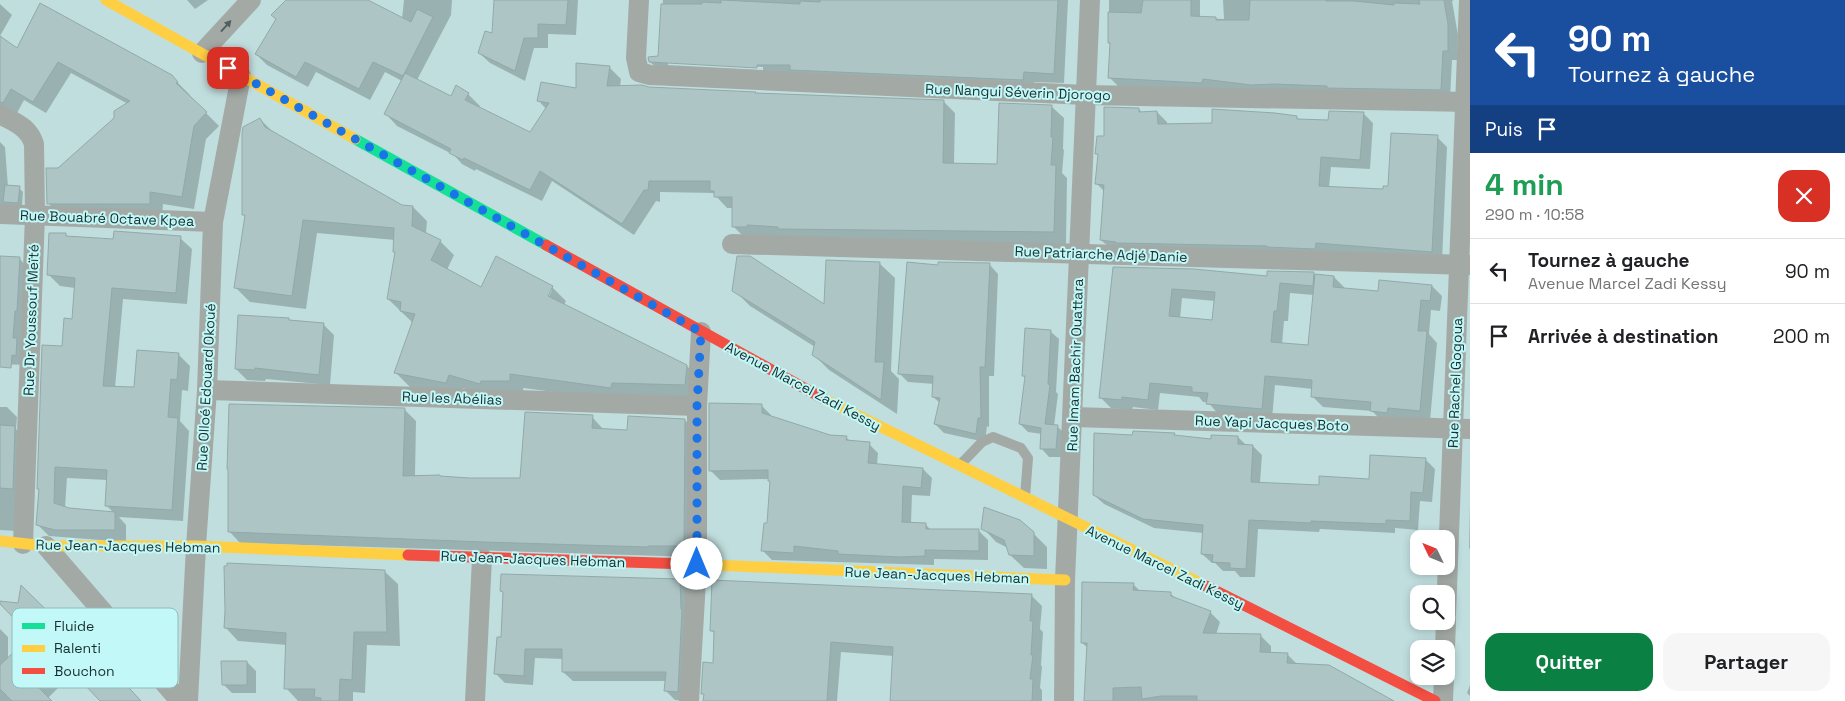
<!DOCTYPE html>
<html lang="fr">
<head>
<meta charset="utf-8">
<style>
	body { margin:0; font-family:"Space Grotesk",sans-serif; background:#f6f6f6; color:#202124; height:100vh; display:flex; flex-direction:column; font-size:19px; white-space:nowrap }
	* { box-sizing:border-box; margin:0 }
	p { font-size:16px; color:#757577 }
	.icon { flex:none; width:28px; height:28px; fill:none; stroke:currentColor; stroke-width:2; stroke-linecap:round; stroke-linejoin:round }
	.map { position:relative; flex:1; overflow:hidden }
	.details { display:flex; flex-direction:column; background:#fff; width:375px }
	.details>* { flex:none }
	.guide { background:#1a4fa0; color:#fff; overflow:hidden }
	.needle { width:32px; rotate:313deg }
	.tools { position:absolute; left:1410px; top:530px; display:grid; gap:10px }
	.tools a { display:grid; place-items:center; width:45px; height:45px; border-radius:10px; background:#fff; box-shadow:0 2px 8px #0003; font-size:25px }
	.pin { position:absolute; display:grid; place-items:center; width:42px; height:42px; color:#fff; margin:-21px; border-radius:10px; box-shadow:0 2px 8px #0006 }
	.me { position:absolute; width:55px; margin:-28px; rotate:0deg; stroke-linejoin:round; filter:drop-shadow(0 0 4px #0008) }
	.turn { display:flex; align-items:center; gap:18px; height:105px; padding:0 15px; font-size:22px }
	.turn .icon { width:65px; height:65px; stroke-width:2.5 }
	.turn b { display:block; font-size:35px; line-height:42px }
	.then { display:flex; align-items:center; height:48px; padding:0 15px; background:#0003; gap:10px; font-size:19px }
	.round { display:grid; place-items:center; flex:none; width:52px; height:52px; border-radius:15px; background:#f6f6f6 }
	.head { display:flex; align-items:center; justify-content:space-between; height:85px; padding:0 15px }
	h1 { font-size:30px; font-weight:800; line-height:38px; color:#1e9e55 }
	.button { display:flex; gap:10px; margin-top:auto; padding:10px 15px }
	.button a { flex:1; height:58px; border-radius:15px; background:#0b8043; color:#fff; font-size:20px; font-weight:800; line-height:58px; text-align:center }
	.button a+a { background:#f6f6f6; color:#202124 }
	ul { padding:0; list-style:none }
	li { display:flex; align-items:center; gap:15px; height:65px; padding:0 15px; border-top:1px solid #e0e0e0 }
	li div { flex:1 }
	li b { display:block; font-size:19px }
	li em { font-style:normal }
	main { display:flex; flex:1; min-height:0 }
	.map>svg:first-child { display:block }
</style>
</head>
<body>
<main>
<div class="map">
<svg width="1470" height="701" viewBox="0 0 1470 701">
	<rect width="100%" height="100%" fill="#c1dede"/>
	<g fill="#0003" fill-rule="evenodd">
		<polygon points="187,0 208,0 195,9"/>
		<polygon points="289,0 365,0 402,19 404,0 452,0 451,15 417,80 451,97 468,94 480,106 479,108 530,134 546,109 538,100 577,90 609,67 621,79 620,87 944,102 955,113 954,164 998,165 1052,107 1064,118 1063,149 1064,150 1062,173 1067,178 1066,244 745,238 733,226 733,208 727,208 713,193 660,192 660,202 656,201 634,235 552,181 542,201 476,169 475,171 462,164 454,155 397,126 386,114 402,81 385,72 370,100 316,72 308,87 267,65 256,54"/>
		<polygon points="495,0 578,0 576,35 548,34 548,48 534,48 525,81 490,63 479,53 494,35"/>
		<path d="M663,0h405l-4,83 -30,-1 -1,8 -372,-18 -11,-10 9,-5zM668,62l95,5v3l-95,-5z"/>
		<polygon points="1109,0 1200,0 1200,18 1224,19 1223,0 1454,0 1452,1 1458,35 1457,60 1452,60 1450,99 1120,88 1110,78 1111,45 1109,43"/>
		<polygon points="0,4 12,15 0,36"/>
		<polygon points="0,38 18,50 171,76 190,95 189,96 219,126 206,139 194,209 163,204 162,216 61,216 48,203 58,169 115,119 128,104 71,73 46,113 24,100 16,115 0,106"/>
		<polygon points="1139,109 1142,113 1157,112 1167,122 1167,125 1213,124 1296,117 1300,120 1330,122 1363,113 1373,123 1370,169 1331,167 1329,187 1384,190 1389,187 1437,137 1447,147 1442,261 1111,249 1101,240 1105,192 1096,183 1099,156 1097,154 1105,137"/>
		<path d="M260,119l14,14 128,73 11,1 14,14 -1,13 14,7 14,14 -7,15 34,19 71,-2 14,14 -2,4 123,61 14,14 -2,18 -74,3 -102,-13 1,6 -30,4 -31,-10 -3,8 -50,-9 -14,-14 17,-50 -25,-24 8,-46 -1,-13 -78,-7 -11,76 -56,-7 -14,-14 10,-71 -3,-3zM550,290h2l-6,12z"/>
		<polygon points="0,142 5,147 8,187 19,188 23,192 22,206 0,207"/>
		<path d="M66,235l3,3 45,3 66,-3 12,11 -5,55 -64,-5 -8,89 21,1 42,-35 12,12 -2,25 -6,-1 -2,31 9,10 -6,90 -64,-4 7,8v17l-77,-6 -12,-12 3,-33 -2,-2 25,-141 10,-28 2,-32 -15,-2 -11,-11zM67,478l40,2 -1,25 8,8 -49,-5z"/>
		<polygon points="0,258 19,258 29,269 25,365 0,364"/>
		<polygon points="879,263 895,278 891,371 899,379 897,414 829,370 813,354 815,347 750,306 734,290 826,307"/>
		<polygon points="989,264 998,274 994,376 989,376 989,427 987,426 985,442 944,433 935,424 940,403 933,397 934,384 908,382 899,373 939,266"/>
		<path d="M1114,268l154,9 45,-3 21,3 10,10v2l35,3 53,-6 10,10 -2,15 -9,-1 -2,24 8,9 -7,78h-48l-10,-10 -49,-4 -11,-11 1,-7 -38,-4 -3,34 -54,-5 -10,-12h-5l-4,-5 -39,-4 -2,17 -25,-3 -1,3 -21,-2 -11,-11zM1290,293l24,2 -5,51 -27,-2 2,-23h4zM1182,298l33,3 -2,21 -33,-3z"/>
		<polygon points="289,319 291,321 323,324 334,335 330,385 266,379 265,381 247,380 236,369"/>
		<polygon points="1050,331 1059,339 1056,392 1058,394 1054,426 1057,426 1065,434 1064,457 1049,457 1041,448 1042,434 1028,432 1020,424 1026,378 1023,376"/>
		<polygon points="762,406 771,415 771,417 830,436 846,437 851,442 869,444 878,453 877,465 923,469 932,478 930,496 912,495 911,524 925,524 931,530 979,531 988,540 988,560 934,559 934,565 772,560 763,551 768,525 771,483 769,479 720,480 710,470"/>
		<polygon points="0,407 7,407 17,417 16,429 25,438 16,531 0,530"/>
		<polygon points="405,410 416,421 415,477 521,479 592,417 604,430 629,432 685,420 696,432 695,557 240,543 229,531"/>
		<polygon points="1238,437 1246,445 1253,446 1262,455 1260,483 1320,486 1370,480 1426,460 1435,469 1432,502 1420,501 1418,530 1395,528 1395,533 1320,529 1319,532 1258,529 1255,577 1240,577 1235,571 1223,571 1215,563 1212,563 1202,554 1203,533 1154,528 1104,504 1094,495 1212,441"/>
		<polygon points="1470,504 1470,549 1469,548"/>
		<polygon points="983,528 1033,533 1047,547 1047,569 1024,568 1010,555 1008,548 996,542"/>
		<polygon points="384,571 398,584 400,646 367,645 365,693 353,692 353,701 298,701 286,688 287,645 238,641 225,627"/>
		<polygon points="680,580 690,590 687,701 675,700 665,690 666,681 573,681 563,672 563,659 535,658 533,685 505,683 496,674 502,638 504,594 502,591"/>
		<polygon points="1133,584 1141,592 1170,593 1177,600 1210,612 1220,622 1216,635 1261,636 1271,646 1271,653 1287,654 1298,665 1390,701 1086,701 1088,648 1082,643"/>
		<polygon points="1031,595 1042,606 1040,629 1043,632 1041,665 1042,667 1040,688 1042,690 1042,701 891,701 894,656 841,652 837,701 704,701 705,696 703,694 714,664 715,634 712,631"/>
		<polygon points="0,602 95,660 141,701 101,701 74,672 48,698 50,701 0,701 0,629 8,637 8,659 33,636"/>
		<polygon points="247,662 256,671 256,693 232,693 223,684"/>
		<polygon points="1470,685 1470,696 1467,693"/>
	</g>
	<g fill="#aec5c5" stroke="#92a9a9" fill-rule="evenodd">
		<polygon points="286,0 368,0 411,22 417,9 433,17 403,76 373,62 359,89 305,62 296,77 255,54 276,19 271,15"/>
		<polygon points="494,0 568,0 566,25 538,24 538,38 524,38 515,71 478,53 485,31 492,33"/>
		<polygon points="721,0 800,4 800,1 820,2 820,0 1058,0 1054,74 1024,72 1023,80 790,70 790,65 757,65 757,68 649,62 648,57 658,56 661,4 702,4 702,2 721,3"/>
		<polygon points="1143,0 1191,0 1191,16 1216,17 1216,20 1249,20 1250,0 1326,0 1326,1 1354,1 1394,5 1394,3 1420,4 1419,0 1444,0 1448,24 1448,51 1443,51 1441,90 1327,88 1327,86 1274,84 1251,85 1203,79 1202,83 1108,78 1110,43 1108,43 1108,12 1141,13"/>
		<polygon points="40,3 172,75 178,82 176,83 207,112 194,126 182,197 150,192 150,204 47,204 46,168 58,168 114,118 114,111 130,101 58,62 33,102 11,89 3,103 0,102 0,36 17,48"/>
		<polygon points="576,63 610,66 607,86 642,85 649,87 756,92 755,93 944,100 943,163 997,164 999,103 1052,105 1051,137 1053,137 1051,165 1056,165 1054,232 778,229 778,227 747,225 747,227 732,227 732,197 714,197 714,191 710,191 710,181 649,181 648,190 644,190 622,224 540,171 530,190 464,158 463,160 449,153 451,149 384,114 405,73 451,96 456,85 469,93 465,100 530,132 549,103 537,101 541,82 576,88"/>
		<polygon points="1104,107 1139,108 1139,112 1157,111 1158,124 1212,123 1212,109 1275,113 1297,116 1297,119 1328,120 1329,111 1364,112 1360,160 1321,157 1319,186 1383,189 1383,186 1388,186 1391,133 1438,135 1432,252 1316,243 1315,249 1267,247 1267,246 1115,243 1116,242 1100,240 1104,185 1095,184 1098,154 1095,154 1097,136 1104,136"/>
		<polygon points="260,118 265,127 402,205 413,206 412,226 441,240 431,260 481,287 496,256 513,265 553,286 548,296 687,365 685,385 612,383 611,388 510,374 510,381 481,381 480,384 449,375 446,383 394,373 415,314 400,311 401,302 387,299 395,252 393,252 394,228 303,220 292,296 234,288 245,215 242,215 242,134 243,127"/>
		<polygon points="5,185 20,186 18,203 3,202"/>
		<polygon points="114,231 181,236 176,293 112,288 103,386 134,387 137,350 179,353 177,380 171,379 168,417 178,418 172,510 105,506 107,470 55,467 54,503 69,508 115,512 115,530 55,530 36,525 39,489 37,489 42,345 62,346 64,318 72,319 75,278 47,275 49,233 66,233 66,236 113,239"/>
		<polygon points="0,256 20,257 17,311 15,311 13,338 17,338 16,356 12,355 11,368 0,367"/>
		<polygon points="737,256 750,256 824,304 826,260 880,262 875,362 884,362 881,400 812,355 815,342 732,291"/>
		<polygon points="907,262 938,265 938,262 990,263 985,367 980,367 981,418 978,418 976,434 934,424 940,398 932,397 933,376 898,374"/>
		<path d="M1113,267l81,2 73,7v-5l47,1 -1,14 -33,-3 -3,28h-3l-3,31 37,3 7,-71 19,2 -1,11 45,4 1,-11 53,5 -2,16 -9,-1 -3,31h9l-7,80 -32,-3 -1,5 -17,-2 1,-9 -60,-5 1,-17 -47,-4 -3,33 -56,-5 2,-11 -16,-1v-5l-42,-4 -2,17 -26,-3v3l-23,-2zM1172,289l43,3 -3,28 -43,-4z"/>
		<polygon points="238,315 289,318 289,320 324,323 319,375 255,368 255,370 235,369"/>
		<polygon points="1025,328 1051,330 1048,384 1050,385 1045,424 1058,425 1056,449 1040,449 1041,428 1019,424 1025,376 1022,376"/>
		<polygon points="709,403 762,404 762,413 830,435 847,436 846,440 870,442 868,463 923,468 921,488 903,486 902,522 926,523 926,529 979,529 979,551 925,550 925,556 900,557 838,554 838,551 794,546 794,553 761,551 764,523 767,523 770,481 768,481 768,470 709,471"/>
		<polygon points="229,404 405,408 403,476 440,475 440,476 469,478 520,478 525,412 593,415 592,428 627,430 628,416 685,419 684,546 648,546 648,547 483,542 228,532 228,469 227,469"/>
		<polygon points="0,425 15,426 13,489 0,488"/>
		<polygon points="1133,431 1175,433 1174,435 1211,439 1211,435 1238,436 1238,444 1253,445 1251,482 1319,485 1319,476 1369,479 1370,455 1426,458 1423,493 1411,492 1410,521 1386,520 1386,524 1311,521 1311,523 1249,520 1246,569 1230,568 1230,563 1212,562 1213,555 1201,554 1203,525 1143,519 1093,495 1094,433 1132,435"/>
		<polygon points="984,507 1020,520 1034,532 1034,556 1009,555 1004,540 981,529"/>
		<polygon points="227,563 385,570 387,632 354,632 352,680 340,679 339,701 321,701 321,698 314,697 315,689 284,689 286,633 224,628 225,611 224,566 227,566"/>
		<polygon points="501,574 680,579 681,609 682,609 678,692 664,691 666,672 562,672 562,649 525,649 524,676 494,674 497,637 501,637 503,592 500,591"/>
		<polygon points="712,580 1032,594 1030,621 1033,621 1031,655 1033,655 1030,679 1033,679 1032,701 890,701 893,647 831,642 827,701 703,701 704,694 701,694 703,662 713,663 714,631 710,631"/>
		<polygon points="1082,582 1134,583 1133,590 1171,592 1171,596 1211,611 1203,633 1261,634 1260,652 1288,653 1287,663 1329,665 1394,701 1197,701 1197,696 1161,696 1142,699 1141,687 1113,688 1113,701 1084,701 1087,643 1081,643"/>
		<polygon points="21,585 95,658 99,655 141,701 100,701 63,662 38,687 52,701 12,701 0,689 0,665 31,636 0,604 0,601 18,603"/>
		<polygon points="221,661 247,661 247,685 222,685"/>
	</g>
	<g fill="none" stroke-linecap="round" stroke-linejoin="round">
		<polyline stroke="#a3aaa6" stroke-width="10" points="960,465 982,442 993,437 1021,448 1028,458 1025,497"/>
		<g stroke="#a3aaa6" stroke-width="20">
			<polyline points="639,0 636,58 639,72 650,75 1086,95 1470,102"/>
			<polyline points="202,53 251,0"/>
			<path d="M0,114c15,9 28,12 34,30l1,71 -12,329"/>
			<polyline points="0,214 213,222"/>
			<polyline points="732,244 1470,265"/>
			<polyline points="207,390 697,406"/>
			<polyline points="1073,417 1470,429"/>
			<polyline points="46,546 180,701"/>
			<polyline points="1446,615 1469,0"/>
			<polyline points="1445,649 1446,621"/>
			<polyline points="188,701 196,546 207,390 213,222 241,76"/>
			<polyline points="475,701 482,558"/>
			<polyline points="689,701 697,564 697,406 701,332"/>
			<polyline points="1064,701 1065,580 1090,0"/>
			<polyline points="1443,701 1444,676"/>
		</g>
		<polyline stroke="#16e098" stroke-width="11" points="355,139 546,245"/>
		<g stroke="#ffcf43" stroke-width="11">
			<polyline points="106,0 355,139"/>
			<polyline points="824,399 1206,586"/>
			<polyline points="0,541 46,546 196,546 408,555"/>
			<polyline points="689,564 1065,580"/>
		</g>
		<g stroke="#f24e42" stroke-width="11">
			<polyline points="546,245 824,399"/>
			<polyline points="408,555 689,564"/>
			<polyline points="1206,586 1435,701"/>
		</g>
	</g>
	<defs><path id="oneway-solid" d="M-6-.8H1V-3.2L6.5 0L1 3.2V.8H-6Z" transform="scale(1.25)"/></defs>
	<use fill="#50605f" href="#oneway-solid" transform="translate(226 26) rotate(-48)"/>
	<g fill="none" stroke-linecap="round" stroke-linejoin="round">
		<polyline stroke="#1a73e8" stroke-width="9" stroke-dasharray="0 16.2" points="228,68 701,332 697,406 697,564"/>
	</g>
	<g text-anchor="middle" stroke-width="4" stroke-linejoin="round" paint-order="stroke">
		<g font-size="14" fill="#192f2f" stroke="#c2f8f8">
			<text transform="translate(1018 92) rotate(2)" y="5">Rue Nangui Séverin Djorogo</text>
			<text transform="translate(107 218) rotate(2)" y="5">Rue Bouabré Octave Kpea</text>
			<text transform="translate(1101 254) rotate(2)" y="5">Rue Patriarche Adjé Danie</text>
			<text transform="translate(31 320) rotate(-88)" y="5">Rue Dr Youssouf Meïté</text>
			<text transform="translate(1075 365) rotate(-88)" y="5">Rue Imam Bachir Ouattara</text>
			<text transform="translate(1455 383) rotate(-88)" y="5">Rue Rachel Gogoua</text>
			<text transform="translate(803 386) rotate(28)" y="5">Avenue Marcel Zadi Kessy</text>
			<text transform="translate(206 387) rotate(-87)" y="5">Rue Olloé Edouard Okoué</text>
			<text transform="translate(452 398) rotate(2)" y="5">Rue les Abélias</text>
			<text transform="translate(1272 423) rotate(2)" y="5">Rue Yapi Jacques Boto</text>
			<text transform="translate(128 546) rotate(1)" y="5">Rue Jean-Jacques Hebman</text>
			<text transform="translate(533 559) rotate(2)" y="5">Rue Jean-Jacques Hebman</text>
			<text transform="translate(1165 567) rotate(26)" y="5">Avenue Marcel Zadi Kessy</text>
			<text transform="translate(937 575) rotate(2)" y="5">Rue Jean-Jacques Hebman</text>
		</g>
	</g>
	<rect x="12" y="608" width="166" height="80" rx="8" fill="#c2f8f8" stroke="#8fbcbc" stroke-width="1"/>
	<rect x="22" y="623" width="23" height="6" fill="#16e098"/>
	<rect x="22" y="645" width="23" height="7" fill="#ffcf43"/>
	<rect x="22" y="668" width="23" height="6" fill="#f24e42"/>
	<g font-size="14" fill="#192f2f">
		<text x="54" y="631">Fluide</text>
		<text x="54" y="653">Ralenti</text>
		<text x="54" y="676">Bouchon</text>
	</g>
</svg>
<div class="tools">
<a><svg class="needle" viewBox="-14 -14 28 28"><path d="M0-13l5 13h-10z" fill="#e53935"/><path d="M0 13l5-13h-10z" fill="#757577"/></svg></a>
<a><svg class="icon" aria-label="search" viewBox="0 0 24 24"><circle cx="10" cy="10" r="6"/><path d="M15 15l6 6"/></svg></a>
<a><svg class="icon" aria-label="layers" viewBox="0 0 24 24"><path d="M12 4l9 5-9 5-9-5zM3 14l9 5 9-5"/></svg></a>
</div>
<div class="pin" style="left:228px;top:68px;background:#d93025"><svg class="icon" aria-label="arrive" viewBox="0 0 24 24"><path d="M6 21V4h12l-3 4 3 4H6"/></svg></div>
<svg class="me" style="left:697px;top:564px" viewBox="-20 -20 40 40"><circle r="19" fill="#fff"/><path d="M0-13L10 11 0 6-10 11z" fill="#1a73e8"/></svg>
</div>
<section class="details">
<div class="guide">
<div class="turn"><svg class="icon" aria-label="left" viewBox="0 0 24 24"><path d="M17 20v-9H6M10 6l-5 5 5 5"/></svg><div><b>90 m</b>Tournez à gauche</div></div>
<div class="then">Puis<svg class="icon" aria-label="arrive" viewBox="0 0 24 24"><path d="M6 21V4h12l-3 4 3 4H6"/></svg></div>
</div>
<div class="head"><div><h1>4 min</h1><p>290 m · 10:58</p></div><a class="round" style="background:#d93025;color:#fff"><svg class="icon" aria-label="close" viewBox="0 0 24 24"><path d="M6 6l12 12M18 6L6 18"/></svg></a></div>
<ul>
<li><svg class="icon" aria-label="left" viewBox="0 0 24 24"><path d="M17 20v-9H6M10 6l-5 5 5 5"/></svg><div><b>Tournez à gauche</b><p>Avenue Marcel Zadi Kessy</p></div><em>90 m</em></li>
<li><svg class="icon" aria-label="arrive" viewBox="0 0 24 24"><path d="M6 21V4h12l-3 4 3 4H6"/></svg><div><b>Arrivée à destination</b></div><em>200 m</em></li>
</ul>
<div class="button"><a>Quitter</a><a>Partager</a></div>
</section>
</main>
</body>
</html>
